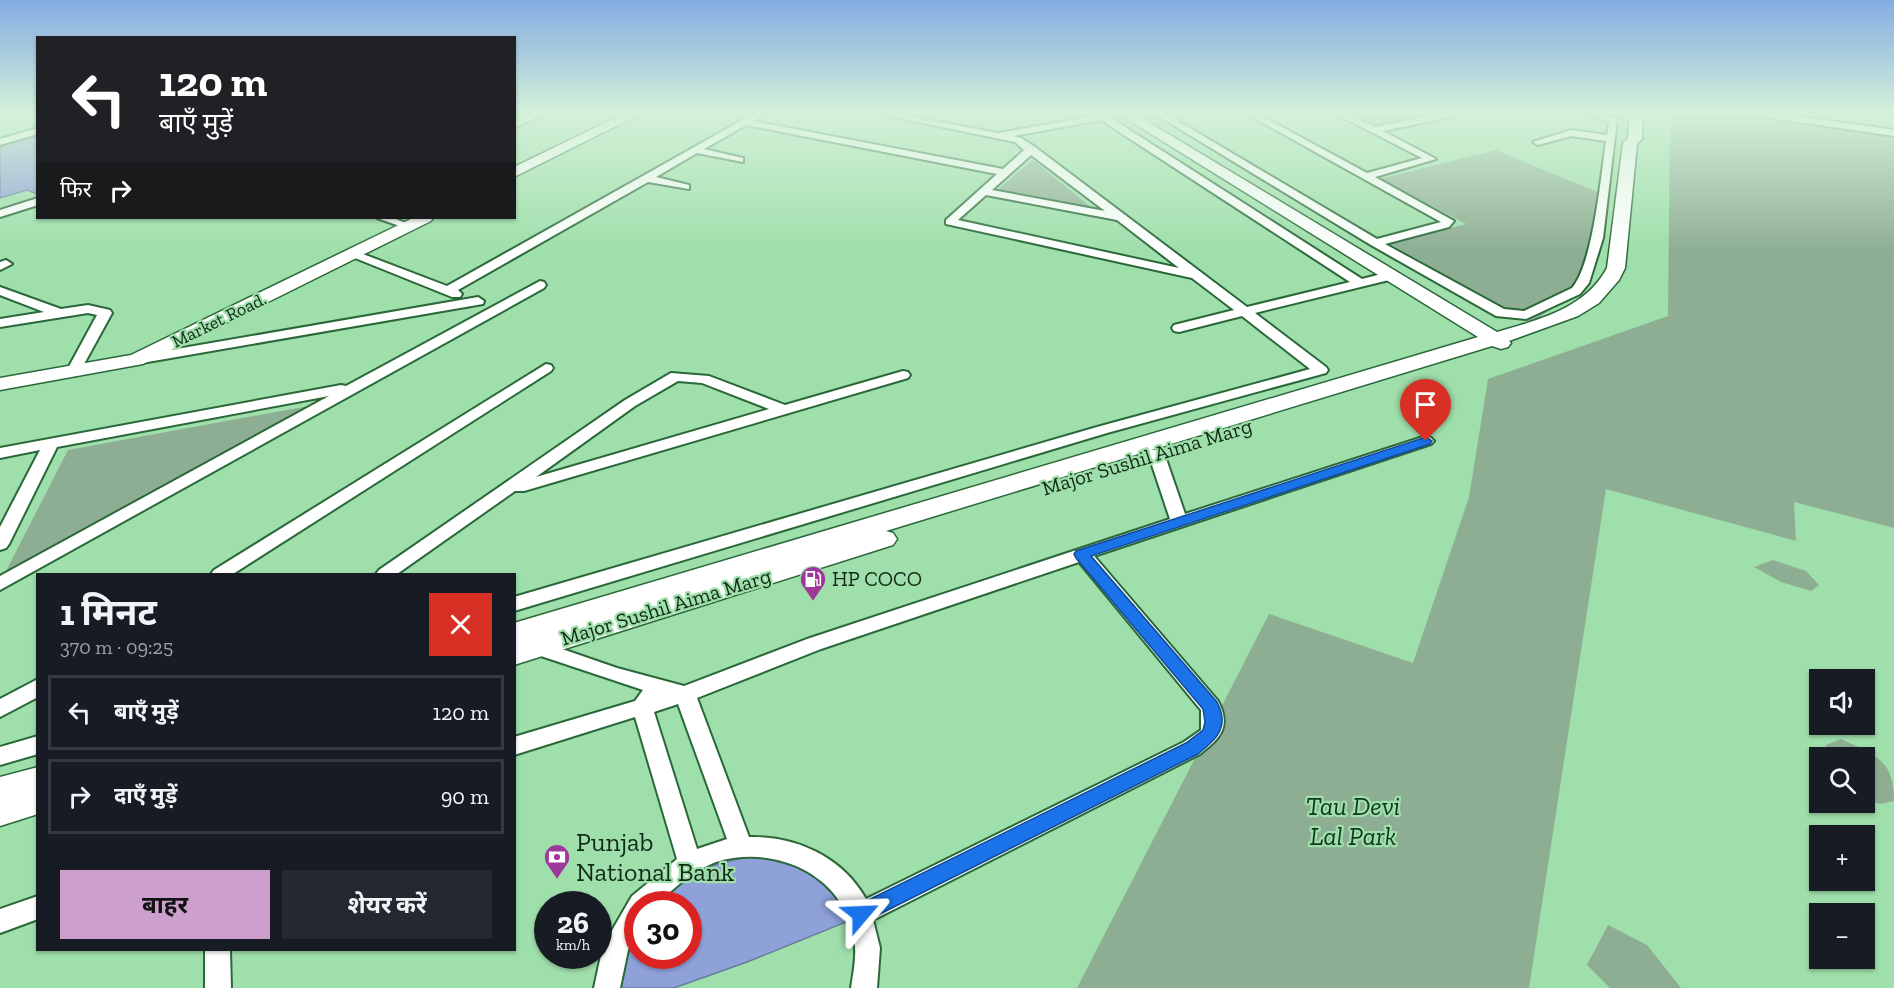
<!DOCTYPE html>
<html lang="hi">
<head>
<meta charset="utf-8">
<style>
	body { margin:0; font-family:"Zilla Slab","Noto Sans Devanagari",serif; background:#242831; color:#f1f3f6; height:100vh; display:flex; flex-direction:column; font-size:22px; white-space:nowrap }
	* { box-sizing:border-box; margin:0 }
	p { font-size:20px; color:#9ea1a6 }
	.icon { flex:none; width:33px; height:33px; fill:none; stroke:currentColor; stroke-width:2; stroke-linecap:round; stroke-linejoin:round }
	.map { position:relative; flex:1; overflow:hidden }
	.side { position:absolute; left:36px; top:573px; width:480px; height:378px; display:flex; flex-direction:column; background:#171b24; border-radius:0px; box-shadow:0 2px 4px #0004 }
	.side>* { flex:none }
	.hud { position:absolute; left:36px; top:36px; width:480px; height:183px; border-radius:0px; box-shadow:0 2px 4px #0004; background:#202124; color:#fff; overflow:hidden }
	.buttons { position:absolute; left:1809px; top:669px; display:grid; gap:12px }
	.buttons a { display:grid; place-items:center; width:66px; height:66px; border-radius:0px; background:#171b24; box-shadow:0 2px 4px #0004; font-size:30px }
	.speed { position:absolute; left:534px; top:891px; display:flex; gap:12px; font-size:30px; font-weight:700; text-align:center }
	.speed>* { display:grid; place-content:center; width:78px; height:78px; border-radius:50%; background:#171b24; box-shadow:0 2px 4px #0004; line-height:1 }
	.speed small { font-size:15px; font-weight:400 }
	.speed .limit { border:9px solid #d22; background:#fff; color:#111 }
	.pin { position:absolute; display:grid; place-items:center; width:51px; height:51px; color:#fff; margin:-62px -26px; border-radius:50% 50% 50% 0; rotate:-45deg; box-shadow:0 0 6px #0007 }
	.pin .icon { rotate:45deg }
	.me { position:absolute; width:66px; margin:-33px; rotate:64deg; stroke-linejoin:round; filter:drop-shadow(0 0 4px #0008) }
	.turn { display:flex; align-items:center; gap:21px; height:126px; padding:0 24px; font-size:27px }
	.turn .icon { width:78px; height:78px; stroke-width:2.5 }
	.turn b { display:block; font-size:42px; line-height:51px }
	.then { display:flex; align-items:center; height:57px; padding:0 24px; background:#0003; gap:12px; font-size:22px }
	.round { display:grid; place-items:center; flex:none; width:63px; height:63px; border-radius:0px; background:#242831 }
	.headline { display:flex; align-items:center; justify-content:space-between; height:102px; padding:0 24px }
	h1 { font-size:36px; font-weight:700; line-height:45px }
	.cta { display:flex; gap:12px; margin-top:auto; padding:12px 24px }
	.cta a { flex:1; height:69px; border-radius:0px; background:#cc9fcd; color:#111; font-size:24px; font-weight:700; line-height:69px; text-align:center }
	.cta a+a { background:#242831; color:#f1f3f6 }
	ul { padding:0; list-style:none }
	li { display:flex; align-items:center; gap:18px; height:75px; margin:0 12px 9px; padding:0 12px; border:3px solid #363941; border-radius:0px }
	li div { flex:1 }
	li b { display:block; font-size:22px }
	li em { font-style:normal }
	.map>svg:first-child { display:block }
</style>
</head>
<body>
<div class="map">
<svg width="1894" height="988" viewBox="0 0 1894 988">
	<rect width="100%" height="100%" fill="#9fdfab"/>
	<g fill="#8eae93">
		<polygon points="1345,114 1399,114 1410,119 1372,127"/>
		<polygon points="1670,114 1749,114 1894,136 1894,528 1794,502 1796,541 1606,489 1529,988 1077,988 1269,614 1413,663 1469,497 1488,379 1668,316"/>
		<polygon points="1496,150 1609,197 1598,252 1577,291 1531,323 1390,244 1466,224 1380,179"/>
		<polygon points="1033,160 1093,209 997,190"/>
		<polygon points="314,405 4,575 68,450"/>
		<polygon points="1773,560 1806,571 1819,585 1811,591 1781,582 1754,567"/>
		<path d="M1841,739c34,16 53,20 53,62l-14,3 -15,-6 -1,-40 -39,-1 1,-12z"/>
		<polygon points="1608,925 1647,945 1681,988 1610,988 1587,965"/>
	</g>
	<g fill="#8ea1d9" stroke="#687d9e" stroke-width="1.5">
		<polygon points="37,134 37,194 27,190 0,198 0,146"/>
		<polygon points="753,855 826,875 856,918 747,962 674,988 618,988 618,958 637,927 638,956 688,956 688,904 652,904 656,897 711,866"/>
	</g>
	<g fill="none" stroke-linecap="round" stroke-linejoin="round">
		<g stroke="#2a683a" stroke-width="4">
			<g id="street">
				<polygon points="532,114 544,114 514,128 514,121"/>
				<path d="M753,114h11l-11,7 250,48 21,-19 -9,-8 -136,-28h18l101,19 97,-17 -1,-2h30l-1,2 -12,2 251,161 27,-7 6,4 -2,3 -138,34 71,54 2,3 -2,3 -219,60 -593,178v-14l583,-170 213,-58 -68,-53 -63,16 -5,-1 -2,-3 2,-3 60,-15 -42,-32 -246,-54v-4l51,-46 -251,-49 -42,24 39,9v4l-46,-9 -41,24 33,8v4l-41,-7 -190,108 4,4 -2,3h-8l-107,-43 6,-4 4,1 92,35zM1101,120l249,162 -103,25 -212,-160 -14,-9 -8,-2zM1031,155l74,56 -113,-21zM986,195l131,25 62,48 -221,-48z"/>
				<path d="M1155,114h11l211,125 64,-17 -194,-108h11l109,59 55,-15 -86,-44h11l28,13 64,-13h15l-4,3 -67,14 53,28 -61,18 79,44 -5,6 -64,17 119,65 20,2 48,-23c21,-24 29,-112 34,-147l-35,-5 -33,9 -5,-3 38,-12 36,5 2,-13 -20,-8h13l15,5 -14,119 -14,45 -9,11 -54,25 -30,-3 -125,-71z"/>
				<polygon points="1760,114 1782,114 1894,130 1894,136 1765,117"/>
				<polygon points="38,128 38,134 0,145 0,139"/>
				<polygon points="38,198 38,205 0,217 0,210"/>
				<polygon points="377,218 393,218 414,226 408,229"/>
				<polygon points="6,260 12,264 0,270 0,262"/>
				<polygon points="540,281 544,282 546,285 544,288 0,590 0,576 329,396 57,447 9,544 6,548 0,550 0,527 40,450 0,458 0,448 341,385 346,386"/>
				<polygon points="0,287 61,309 88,305 110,310 112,313 78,375 73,376 66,372 97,315 88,313 0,327 0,319 44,312 0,295"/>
				<polygon points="478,297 484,301 483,304 136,364 129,360 136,356"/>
				<polygon points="546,364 551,365 553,368 551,371 233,574 211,574 214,570"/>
				<path d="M903,371l5,1 2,3 -2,3 -384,113h-9l-118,83h-21l3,-4 246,-170 46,-27 38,3 76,29zM678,381l24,2 67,26 -233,68 99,-71z"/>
				<path d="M1426,436l5,2 3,3 -3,3 -337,112 124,145c14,27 1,38 -18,53l-327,166 7,28 -3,40h-26c2,-14 5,-27 4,-41 -5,-69 -76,-104 -139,-85 -22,8 -42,26 -59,42h-19v29l-10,17 -8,38h-26l9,-42 29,-50 45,-37 -42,-142 -121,38v-18l121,-36 8,-11 -114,-38 -3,-5 3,-5 7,-2 81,28 67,18 123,-47 363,-120 -22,-66 2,-3h12l2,3 21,61zM1079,562l122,148v20l-17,12 -318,157c-24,-42 -69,-63 -117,-62l-52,-139 124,-49zM678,704l49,135 -30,10 -43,-137z"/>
				<polygon points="38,679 38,697 0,717 0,699"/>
				<polygon points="38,736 38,754 0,765 0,747"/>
				<polygon points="38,896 38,919 0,933 0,909"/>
				<polygon points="205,950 230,950 231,988 205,988"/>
			</g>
		</g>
		<g stroke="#2a683a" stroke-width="3">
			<g id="secondary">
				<polygon points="623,114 640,114 514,177 514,167"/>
				<path d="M1119,114h16l362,218c41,-12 88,-23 110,-64l16,-125 5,-5 1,-24h14l-1,25 -5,5 -12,124 -6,12 -20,23 -21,13 -69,25 2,2 -3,4 -7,2 -9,-3 -606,185 7,2 4,6 -4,6 -379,120v-42l964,-286z"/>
				<polygon points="413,218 433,218 431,221 143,364 0,390 0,378 131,355"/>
				<polygon points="38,767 38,814 0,826 0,777"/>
			</g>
		</g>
		<use href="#street" fill="#fff" fill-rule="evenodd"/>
		<use href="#secondary" fill="#fff" fill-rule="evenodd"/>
	</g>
	<linearGradient id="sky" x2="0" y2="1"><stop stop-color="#84ace2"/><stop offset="0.45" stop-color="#d4f1d9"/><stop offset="1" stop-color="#d4f1d9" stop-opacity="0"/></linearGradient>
	<rect width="1894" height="252" fill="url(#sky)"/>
	<path fill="#1a73e8" stroke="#114b97" stroke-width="1.5" d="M1426,437l6,4 -2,3 -339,112 126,146c13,25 0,37 -19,52l-330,166 -7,3 -7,-3 -3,-6 3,-7 332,-164 17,-13 2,-8 -2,-13 -127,-151 -2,-4 2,-3z"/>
	<defs>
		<g id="fuel-pin" transform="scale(1.35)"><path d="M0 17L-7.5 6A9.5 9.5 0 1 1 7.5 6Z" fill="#9f389b" stroke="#9fdfab"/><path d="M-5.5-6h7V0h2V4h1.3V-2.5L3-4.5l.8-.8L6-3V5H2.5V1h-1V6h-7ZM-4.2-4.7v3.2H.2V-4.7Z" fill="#fff"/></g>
		<g id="bank-pin" transform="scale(1.35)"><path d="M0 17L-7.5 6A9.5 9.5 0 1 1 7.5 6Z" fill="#9f389b" stroke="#9fdfab"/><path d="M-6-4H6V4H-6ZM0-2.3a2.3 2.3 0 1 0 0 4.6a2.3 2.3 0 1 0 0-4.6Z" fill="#fff"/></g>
	</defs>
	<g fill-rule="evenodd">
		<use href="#fuel-pin" x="813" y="579"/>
		<use href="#bank-pin" x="557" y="857"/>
	</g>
	<g text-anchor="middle" stroke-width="4.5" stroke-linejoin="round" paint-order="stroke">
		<g font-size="18" fill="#102a16" stroke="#9fdfab">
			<text transform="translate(219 320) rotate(-26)" y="6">Market Road.</text>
		</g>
		<g font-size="21" fill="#102a16" stroke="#9fdfab">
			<text transform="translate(1147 457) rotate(-17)" y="7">Major Sushil Aima Marg</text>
			<text transform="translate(666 607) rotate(-17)" y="7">Major Sushil Aima Marg</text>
		</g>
		<g font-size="21" fill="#102a16" stroke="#9fdfab" text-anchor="start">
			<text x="832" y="586">HP COCO</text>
		</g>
		<g font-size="26" font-style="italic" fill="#10391b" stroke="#9fdfab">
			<text x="1353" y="815">Tau Devi<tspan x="1353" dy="30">Lal Park</tspan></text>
		</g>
		<g font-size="26" fill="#102a16" stroke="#9fdfab" text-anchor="start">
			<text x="576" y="851">Punjab<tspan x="576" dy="30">National Bank</tspan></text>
		</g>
	</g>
</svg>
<div class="buttons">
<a><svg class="icon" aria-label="sound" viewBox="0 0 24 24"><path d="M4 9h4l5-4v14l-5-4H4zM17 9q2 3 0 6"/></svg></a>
<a><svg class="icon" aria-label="search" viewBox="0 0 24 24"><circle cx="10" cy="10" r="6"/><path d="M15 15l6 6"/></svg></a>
<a>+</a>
<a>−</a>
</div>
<div class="speed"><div>26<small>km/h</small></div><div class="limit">30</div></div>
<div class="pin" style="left:1426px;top:441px;background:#d93025"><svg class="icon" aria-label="arrive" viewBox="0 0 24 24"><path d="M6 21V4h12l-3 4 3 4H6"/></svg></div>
<svg class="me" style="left:861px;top:914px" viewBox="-20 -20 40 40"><path d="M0-17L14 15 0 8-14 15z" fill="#1a73e8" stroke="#fff" stroke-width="4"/></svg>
<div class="hud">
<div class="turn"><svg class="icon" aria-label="left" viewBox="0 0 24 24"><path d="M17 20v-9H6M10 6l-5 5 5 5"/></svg><div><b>120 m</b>बाएँ मुड़ें</div></div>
<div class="then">फिर<svg class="icon" aria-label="right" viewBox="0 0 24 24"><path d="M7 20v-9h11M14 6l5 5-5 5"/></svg></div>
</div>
<section class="side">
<div class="headline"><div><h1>1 मिनट</h1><p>370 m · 09:25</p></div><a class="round" style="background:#d93025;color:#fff"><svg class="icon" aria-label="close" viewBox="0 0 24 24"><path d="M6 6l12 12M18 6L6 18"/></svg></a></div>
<ul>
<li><svg class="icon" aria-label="left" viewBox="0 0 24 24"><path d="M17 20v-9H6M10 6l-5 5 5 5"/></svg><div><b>बाएँ मुड़ें</b></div><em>120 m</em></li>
<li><svg class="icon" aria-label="right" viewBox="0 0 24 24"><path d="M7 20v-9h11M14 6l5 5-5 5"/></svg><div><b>दाएँ मुड़ें</b></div><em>90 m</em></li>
</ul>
<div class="cta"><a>बाहर</a><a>शेयर करें</a></div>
</section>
</div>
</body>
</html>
